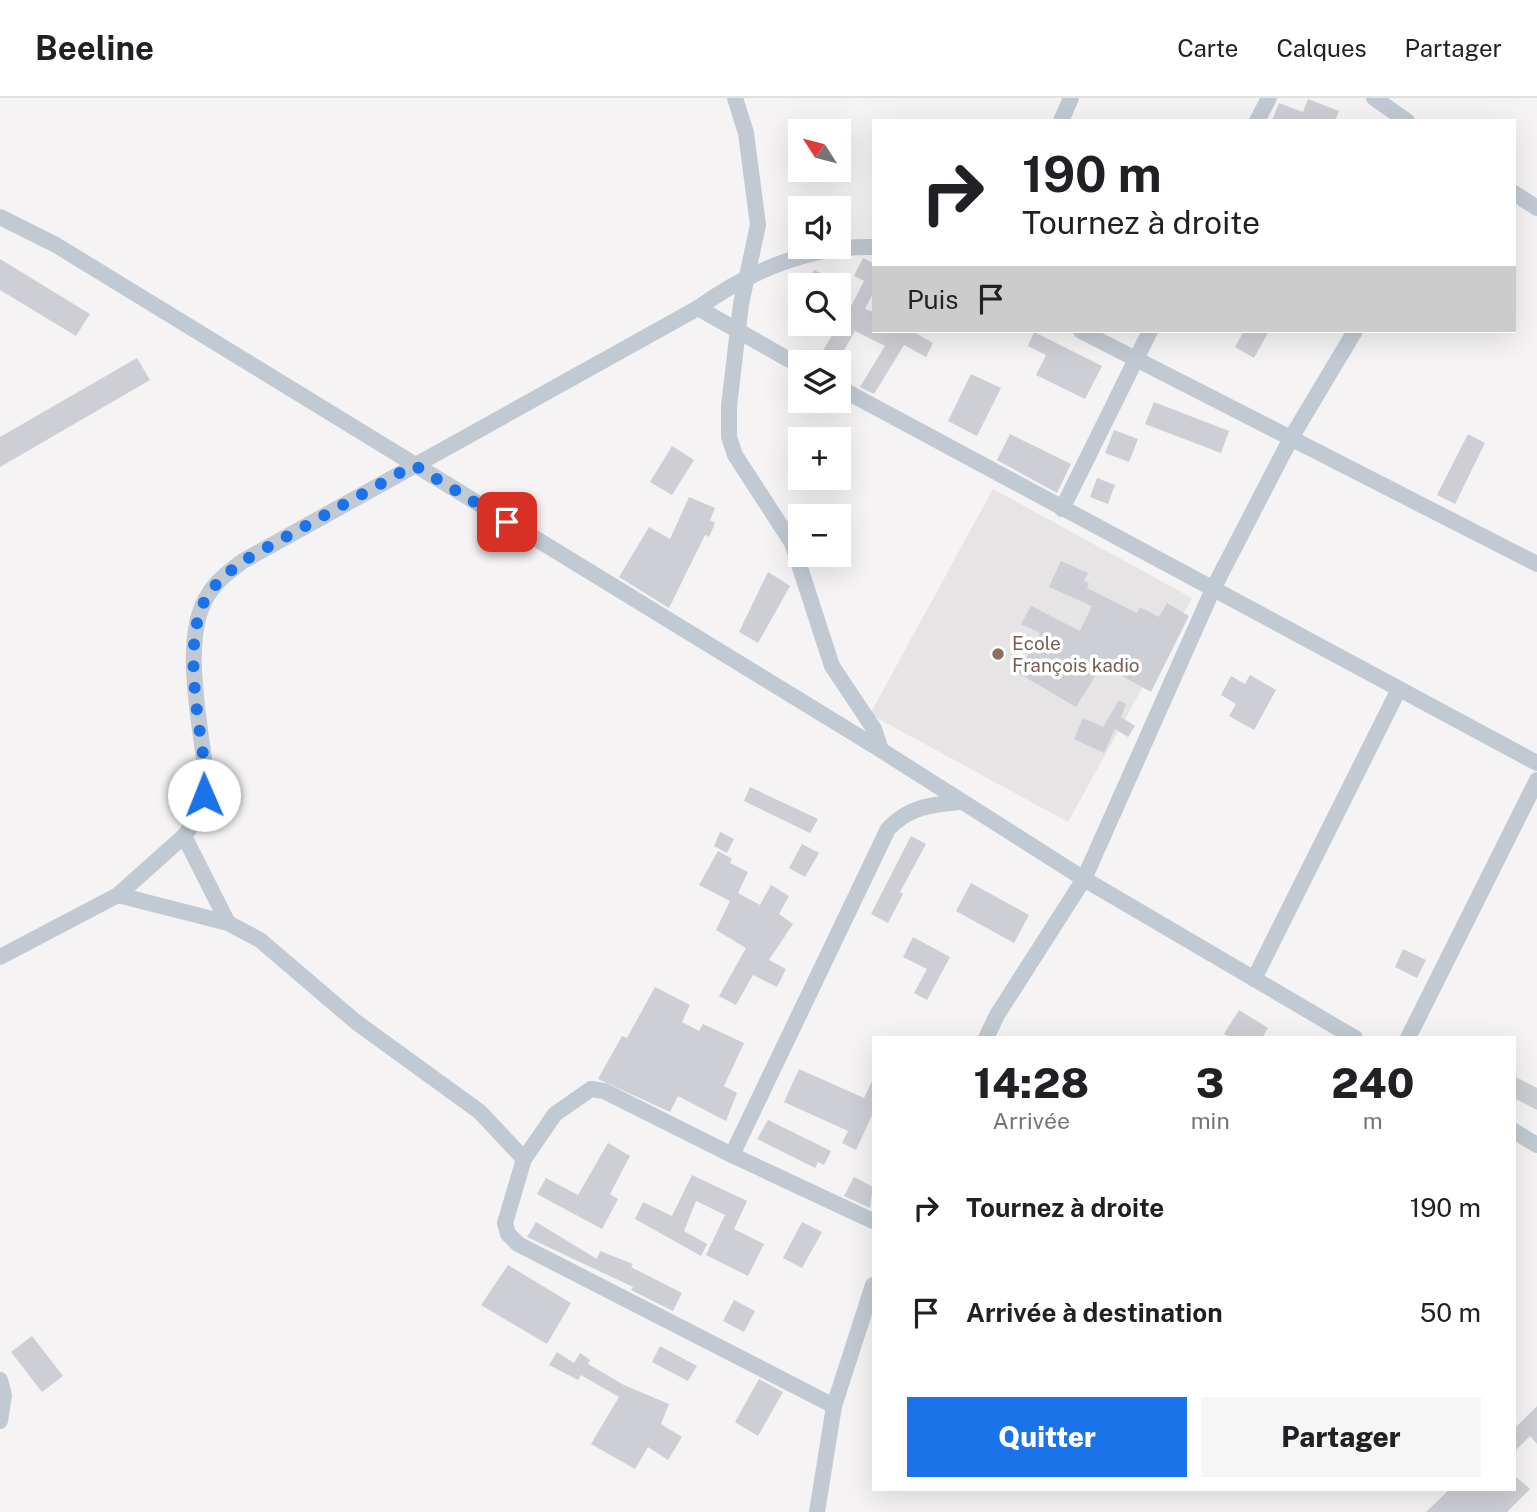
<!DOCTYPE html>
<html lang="fr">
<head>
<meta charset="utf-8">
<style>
	body { margin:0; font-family:"Public Sans",sans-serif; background:#f6f6f6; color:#202124; height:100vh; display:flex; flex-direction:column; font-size:26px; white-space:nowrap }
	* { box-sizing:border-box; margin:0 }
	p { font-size:23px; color:#757577 }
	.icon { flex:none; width:38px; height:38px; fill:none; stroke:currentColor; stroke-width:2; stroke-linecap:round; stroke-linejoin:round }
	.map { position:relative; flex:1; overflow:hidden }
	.panel { position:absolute; left:872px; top:938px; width:644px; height:455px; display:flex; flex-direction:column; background:#fff; border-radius:0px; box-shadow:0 7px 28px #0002 }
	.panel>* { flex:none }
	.top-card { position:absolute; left:872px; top:21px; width:644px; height:214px; border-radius:0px; box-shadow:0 7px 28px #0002; background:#fff; color:#202124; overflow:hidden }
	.needle { width:46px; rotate:306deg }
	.buttons { position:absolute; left:788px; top:21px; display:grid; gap:14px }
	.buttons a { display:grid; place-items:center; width:63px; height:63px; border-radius:0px; background:#fff; box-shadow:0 7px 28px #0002; font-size:35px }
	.pin { position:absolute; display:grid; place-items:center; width:60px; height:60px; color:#fff; margin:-30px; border-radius:14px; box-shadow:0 4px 10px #0006 }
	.me { position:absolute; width:77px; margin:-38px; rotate:359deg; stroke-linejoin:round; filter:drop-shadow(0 0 5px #0008) }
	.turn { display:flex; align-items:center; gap:24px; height:147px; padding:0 35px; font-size:32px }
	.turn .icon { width:91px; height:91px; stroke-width:2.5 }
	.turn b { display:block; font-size:49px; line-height:60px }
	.then { display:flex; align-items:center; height:66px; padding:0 35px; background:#0003; gap:14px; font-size:26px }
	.eta { display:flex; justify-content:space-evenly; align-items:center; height:119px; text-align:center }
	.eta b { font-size:42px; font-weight:800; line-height:49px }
	.button { display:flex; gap:14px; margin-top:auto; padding:14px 35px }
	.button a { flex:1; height:80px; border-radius:0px; background:#1a73e8; color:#fff; font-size:28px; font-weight:800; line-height:80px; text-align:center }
	.button a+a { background:#f6f6f6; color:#202124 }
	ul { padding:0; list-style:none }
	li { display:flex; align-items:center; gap:21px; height:105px; padding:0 35px }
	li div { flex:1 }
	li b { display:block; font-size:26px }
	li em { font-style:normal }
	header { display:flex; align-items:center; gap:42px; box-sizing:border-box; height:98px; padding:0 35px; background:#fff; border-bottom:2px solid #e0e0e0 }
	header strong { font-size:33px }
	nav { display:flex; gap:38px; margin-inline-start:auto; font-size:24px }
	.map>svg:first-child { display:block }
</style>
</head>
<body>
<header>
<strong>Beeline</strong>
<nav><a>Carte</a><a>Calques</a><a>Partager</a></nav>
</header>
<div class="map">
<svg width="1537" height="1414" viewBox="0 0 1537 1414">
	<rect width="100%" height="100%" fill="#f5f3f3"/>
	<polygon fill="#e6e4e5" points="993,391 1192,500 1068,724 870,616"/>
	<g fill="#cdcfd5">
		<polygon points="1308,1 1339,13 1335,23 1272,23 1279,5 1303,14"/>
		<polygon points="863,160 873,165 873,195 865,211 873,214 873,233 912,233 933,245 926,259 904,247 874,296 860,289 885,248 855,233 837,264 816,264 839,226 838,212 847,216 864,183 854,178"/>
		<polygon points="0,161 90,216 76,238 0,192"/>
		<polygon points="814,172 845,187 807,187"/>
		<polygon points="1244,233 1269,233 1254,260 1235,249"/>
		<polygon points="1034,234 1102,268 1085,301 1036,277 1046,257 1028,248"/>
		<polygon points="137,260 150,282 0,369 0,339"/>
		<polygon points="971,276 1001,290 977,338 948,323"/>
		<polygon points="1154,304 1229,333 1221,355 1145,326"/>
		<polygon points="1114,332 1138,341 1129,364 1105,355"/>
		<polygon points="1010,336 1071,366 1057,395 997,362"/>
		<polygon points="1468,336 1485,345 1455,406 1437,397"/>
		<polygon points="672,348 694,362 672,397 650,384"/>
		<polygon points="1097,380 1115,387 1108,406 1090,399"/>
		<polygon points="689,399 715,410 710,422 715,425 709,439 705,437 669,510 619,479 649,429 670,441"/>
		<polygon points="1061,463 1088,475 1084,483 1089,485 1087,490 1137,515 1140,509 1159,519 1167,505 1189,518 1151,594 1102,567 1076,609 1018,575 1040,535 1021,526 1031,508 1080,533 1092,508 1049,489"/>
		<polygon points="768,474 790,488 758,545 739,534"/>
		<polygon points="1250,577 1276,592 1254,632 1229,618 1236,606 1221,597 1231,578 1245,586"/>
		<polygon points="1119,602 1126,606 1121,619 1135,628 1128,639 1115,631 1104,655 1074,641 1083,620 1103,629"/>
		<polygon points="750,689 818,721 810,735 744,703"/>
		<polygon points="720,734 734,741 727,755 714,748"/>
		<polygon points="911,738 926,746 900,794 903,796 888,825 871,816"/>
		<polygon points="802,746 819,755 805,779 789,770"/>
		<polygon points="718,753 732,761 730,765 748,774 738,795 760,807 771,787 789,798 779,816 793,826 769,862 786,871 777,889 753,877 736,907 719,898 746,850 716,832 730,803 699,787"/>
		<polygon points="971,785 1029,817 1014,845 956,813"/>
		<polygon points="913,839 950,859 927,902 914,895 927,871 903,859"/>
		<polygon points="1403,851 1426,862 1417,880 1395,869"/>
		<polygon points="655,889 690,907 682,924 699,933 703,926 744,945 724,988 737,995 726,1023 678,998 670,1014 598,981 622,938 627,940"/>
		<polygon points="1239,912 1268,930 1262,940 1231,940 1224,936"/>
		<polygon points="799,971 864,1000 873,981 873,1015 856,1052 842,1045 848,1033 784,1004"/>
		<polygon points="1514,978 1537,990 1537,1012 1514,1000"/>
		<polygon points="768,1022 831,1053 824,1067 818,1064 815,1070 757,1041"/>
		<polygon points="608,1045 630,1058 610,1096 618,1101 602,1131 537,1096 546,1080 578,1097"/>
		<polygon points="692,1077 747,1103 734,1131 764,1146 748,1178 706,1157 725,1117 696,1103 684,1133 707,1146 701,1158 635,1121 643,1104 672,1118"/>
		<polygon points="854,1079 873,1089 870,1110 844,1098"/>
		<polygon points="536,1124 597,1161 600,1153 633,1166 631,1169 682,1195 673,1213 631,1192 633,1189 527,1139"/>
		<polygon points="802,1124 822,1134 802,1170 783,1160"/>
		<polygon points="508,1167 571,1205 547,1246 481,1207"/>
		<polygon points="734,1202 755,1213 744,1234 723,1223"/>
		<polygon points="32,1238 63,1278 42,1294 11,1254"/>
		<polygon points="660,1248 697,1268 688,1283 652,1264"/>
		<polygon points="557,1254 574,1265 580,1255 590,1262 588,1266 624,1287 669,1306 661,1326 682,1339 668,1362 648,1349 635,1371 591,1346 619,1299 581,1277 578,1282 549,1267"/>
		<polygon points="759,1281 783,1294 758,1338 735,1324"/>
		<polygon points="1537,1308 1537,1346 1530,1338 1514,1354 1514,1331"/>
		<polygon points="1514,1377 1530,1391 1507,1414 1426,1414 1450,1391 1514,1391"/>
	</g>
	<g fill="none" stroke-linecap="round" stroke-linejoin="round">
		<g stroke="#c1cad2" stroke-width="16">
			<polyline points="735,0 746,35 758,127 741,206 729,308 729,339 735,357 792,445 832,568 874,631 881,652"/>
			<polyline points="1374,0 1407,23"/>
			<polyline points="1061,23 1071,0"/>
			<polyline points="1257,23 1269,0"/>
			<polyline points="1514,95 1537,110"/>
			<polyline points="0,119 56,147 881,652 1084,781 1355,940"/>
			<polyline points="698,210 800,268"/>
			<polyline points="1081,233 1537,466"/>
			<polyline points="838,289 1537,665"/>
			<polyline points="1062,411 1150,233"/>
			<polyline points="184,738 228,825"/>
			<polyline points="118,797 228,825 260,842 356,924 480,1014 524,1061"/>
			<path d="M0,859l118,-62 66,-59 14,-19 6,-22 2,-19c-5,-51 -26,-138 2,-181 8,-14 22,-24 35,-34l455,-253c50,-36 112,-63 175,-61"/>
			<polyline points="1254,881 1399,591"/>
			<polyline points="986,940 997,917 1084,781 1213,491 1291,340 1355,233"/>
			<polyline points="1408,940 1537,682"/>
			<polyline points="1514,1033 1537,1047"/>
			<path d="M732,1057l156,-326c21,-22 42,-24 71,-27"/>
			<polyline points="0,1282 4,1297 0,1323"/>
			<polyline points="834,1308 518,1146 508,1136 505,1125 524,1061 555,1016 591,991 604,993 732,1057 873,1123"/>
			<polyline points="817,1414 834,1308 873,1187"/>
		</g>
	</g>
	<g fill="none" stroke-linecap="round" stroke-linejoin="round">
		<path stroke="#1a73e8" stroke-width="12" stroke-dasharray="0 21.6" d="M204,697l2,-19c-6,-50 -26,-138 2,-181 9,-14 22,-24 35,-34l171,-96 93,57"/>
	</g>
	<circle fill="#8d6e63" stroke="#fff" stroke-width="2.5" cx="998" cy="556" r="7"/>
	<g text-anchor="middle" stroke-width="7" stroke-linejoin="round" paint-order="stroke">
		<g font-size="19" fill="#785e54" stroke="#fff" text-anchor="start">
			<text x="1012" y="552">Ecole<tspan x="1012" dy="22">François kadio</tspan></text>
		</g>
	</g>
</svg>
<div class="buttons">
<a><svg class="needle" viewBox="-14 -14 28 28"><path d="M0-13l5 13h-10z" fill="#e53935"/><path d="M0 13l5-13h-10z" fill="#757577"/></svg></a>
<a><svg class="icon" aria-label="sound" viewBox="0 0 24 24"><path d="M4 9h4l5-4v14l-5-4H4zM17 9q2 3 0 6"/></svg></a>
<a><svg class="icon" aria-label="search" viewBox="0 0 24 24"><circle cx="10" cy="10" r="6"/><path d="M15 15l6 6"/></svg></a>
<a><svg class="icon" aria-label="layers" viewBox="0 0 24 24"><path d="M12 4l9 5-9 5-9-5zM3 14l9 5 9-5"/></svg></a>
<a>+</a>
<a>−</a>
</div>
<div class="pin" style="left:507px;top:424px;background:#d93025"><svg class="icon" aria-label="arrive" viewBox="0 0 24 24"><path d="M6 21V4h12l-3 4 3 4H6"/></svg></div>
<svg class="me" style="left:204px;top:697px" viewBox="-20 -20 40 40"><circle r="19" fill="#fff"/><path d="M0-13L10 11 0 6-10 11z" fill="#1a73e8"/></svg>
<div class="top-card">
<div class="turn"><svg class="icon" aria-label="right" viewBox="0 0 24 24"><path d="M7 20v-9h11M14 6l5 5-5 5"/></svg><div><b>190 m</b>Tournez à droite</div></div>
<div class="then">Puis<svg class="icon" aria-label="arrive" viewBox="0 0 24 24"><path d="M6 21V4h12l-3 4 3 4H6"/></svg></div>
</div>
<section class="panel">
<div class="eta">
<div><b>14:28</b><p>Arrivée</p></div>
<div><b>3</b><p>min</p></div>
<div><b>240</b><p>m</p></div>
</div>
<ul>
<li><svg class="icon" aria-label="right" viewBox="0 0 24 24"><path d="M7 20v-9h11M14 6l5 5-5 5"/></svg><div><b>Tournez à droite</b></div><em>190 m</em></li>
<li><svg class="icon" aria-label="arrive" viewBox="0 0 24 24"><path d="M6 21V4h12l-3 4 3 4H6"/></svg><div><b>Arrivée à destination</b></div><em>50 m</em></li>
</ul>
<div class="button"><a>Quitter</a><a>Partager</a></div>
</section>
</div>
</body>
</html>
